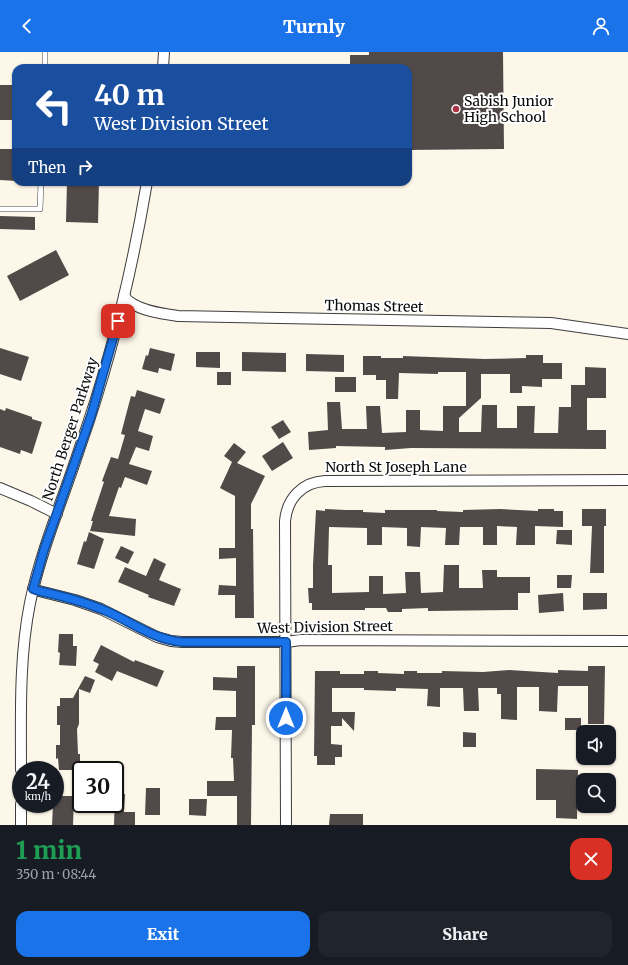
<!DOCTYPE html>
<html lang="en">
<head>
<meta charset="utf-8">
<style>
	body { margin:0; font-family:Merriweather,serif; background:#20242c; color:#f1f3f6; height:100vh; display:flex; flex-direction:column; font-size:15px; white-space:nowrap }
	* { box-sizing:border-box; margin:0 }
	p { font-size:13px; color:#9ea1a6 }
	.icon { flex:none; width:22px; height:22px; fill:none; stroke:currentColor; stroke-width:2; stroke-linecap:round; stroke-linejoin:round }
	.map { position:relative; height:773px; overflow:hidden }
	.details { display:flex; flex-direction:column; background:#171b24; flex:1 }
	.details>* { flex:none }
	.hud { position:absolute; left:12px; top:12px; width:400px; height:122px; border-radius:12px; box-shadow:0 1px 3px #0004; background:#1a4fa0; color:#fff; overflow:hidden }
	.controls { position:absolute; left:576px; top:673px; display:grid; gap:8px }
	.controls a { display:grid; place-items:center; width:40px; height:40px; border-radius:8px; background:#171b24; box-shadow:0 1px 3px #0004; font-size:20px }
	.speed { position:absolute; left:12px; top:709px; display:flex; gap:8px; font-size:20px; font-weight:700; text-align:center }
	.speed>* { display:grid; place-content:center; width:52px; height:52px; border-radius:50%; background:#171b24; box-shadow:0 1px 3px #0004; line-height:1 }
	.speed small { font-size:10px; font-weight:400 }
	.speed .limit { border:2px solid #111; border-radius:6px; background:#fff; color:#111 }
	.pin { position:absolute; display:grid; place-items:center; width:34px; height:34px; color:#fff; margin:-17px; border-radius:8px; box-shadow:0 2px 6px #0006 }
	.me { position:absolute; width:44px; margin:-22px; rotate:0deg; stroke-linejoin:round; filter:drop-shadow(0 0 3px #0008) }
	.turn { display:flex; align-items:center; gap:14px; height:84px; padding:0 16px; font-size:18px }
	.turn .icon { width:52px; height:52px; stroke-width:2.5 }
	.turn b { display:block; font-size:28px; line-height:34px }
	.then { display:flex; align-items:center; height:38px; padding:0 16px; background:#0003; gap:8px; font-size:15px }
	.round { display:grid; place-items:center; flex:none; width:42px; height:42px; border-radius:12px; background:#20242c }
	.head { display:flex; align-items:center; justify-content:space-between; height:68px; padding:0 16px }
	h1 { font-size:24px; font-weight:800; line-height:30px; color:#1e9e55 }
	.button { display:flex; gap:8px; margin-top:auto; padding:8px 16px }
	.button a { flex:1; height:46px; border-radius:12px; background:#1a73e8; color:#fff; font-size:16px; font-weight:800; line-height:46px; text-align:center }
	.button a+a { background:#20242c; color:#f1f3f6 }
	header { display:flex; justify-content:space-between; align-items:center; height:52px; padding:0 16px; background:#1a73e8; color:#fff; font-size:18px; font-weight:800 }
	.map>svg:first-child { display:block }
</style>
</head>
<body>
<header><svg class="icon" aria-label="back" viewBox="0 0 24 24"><path d="M15 5l-7 7 7 7"/></svg>Turnly<svg class="icon" aria-label="person" viewBox="0 0 24 24"><circle cx="12" cy="8" r="4"/><path d="M4 21q1-7 8-7t8 7"/></svg></header>
<div class="map">
<svg width="628" height="773" viewBox="0 0 628 773">
	<rect width="100%" height="100%" fill="#fdf7e9"/>
	<g fill="#514a48">
		<polygon points="369,0 503,0 504,97 408,98 408,16 350,16 350,3 369,3"/>
		<rect x="0" y="33" width="16" height="35"/>
		<polygon points="0,97 16,97 16,129 0,128"/>
		<polygon points="67,130 99,130 98,171 66,170"/>
		<polygon points="0,164 35,165 35,178 0,177"/>
		<polygon points="56,198 69,223 20,249 7,224"/>
		<polygon points="0,296 29,305 21,329 0,322"/>
		<polygon points="150,296 175,302 171,319 159,316 158,321 142,317 146,303 148,304"/>
		<polygon points="196,300 220,300 220,316 196,315"/>
		<polygon points="242,300 286,301 286,320 242,319"/>
		<polygon points="306,302 344,303 344,320 306,319"/>
		<polygon points="526,303 543,303 543,311 562,311 562,327 542,327 542,335 522,334 522,341 510,341 510,322 481,322 481,346 459,366 459,380 481,380 482,353 497,353 497,376 517,376 517,354 535,354 534,381 558,381 559,355 571,355 571,333 585,333 585,315 606,316 606,346 587,346 587,378 606,378 606,397 411,396 385,398 385,395 336,394 336,396 309,398 308,380 328,378 327,350 340,350 342,377 367,377 366,354 380,354 382,381 406,380 406,358 420,358 420,378 443,379 443,354 466,354 466,320 438,320 438,322 399,321 398,347 386,347 386,328 376,328 376,323 363,323 363,304 381,304 381,306 403,306 403,304 485,307 526,306"/>
		<rect x="217" y="320" width="14" height="13"/>
		<rect x="335" y="325" width="21" height="15"/>
		<polygon points="137,338 165,347 160,362 145,357 138,379 153,384 149,399 136,395 129,412 152,419 147,433 125,425 121,436 119,435 109,464 136,467 135,484 90,479 93,469 91,469 104,430 102,429 111,405 118,407 125,383 121,382 127,359 131,344 135,345"/>
		<polygon points="6,356 32,365 32,367 42,370 32,402 21,398 20,402 0,395 0,357 5,359"/>
		<polygon points="283,368 291,380 279,387 271,375"/>
		<polygon points="283,390 293,406 272,419 262,404"/>
		<polygon points="234,391 246,400 237,411 265,424 251,452 251,477 253,477 254,566 235,566 235,543 218,543 219,533 236,534 236,506 219,507 219,496 235,496 235,444 220,436 232,410 224,404"/>
		<polygon points="325,457 346,458 363,458 363,460 385,461 385,458 437,458 437,459 463,460 463,458 500,457 538,459 538,457 554,457 554,459 563,459 563,475 535,474 535,493 516,493 517,475 497,474 497,493 483,493 483,475 460,475 459,493 445,493 446,476 421,475 420,495 407,494 407,476 382,475 382,493 367,493 367,476 329,475 328,513 332,513 332,541 369,540 369,524 383,524 383,542 406,541 405,520 420,520 421,541 443,540 444,513 459,513 459,536 483,536 482,518 497,518 497,525 530,525 530,541 518,541 518,558 428,559 428,556 402,557 402,560 388,560 386,556 365,556 365,558 312,558 312,551 309,551 308,536 313,536 313,513 316,458 325,459"/>
		<polygon points="582,457 606,457 606,474 604,474 604,521 590,521 592,474 582,474"/>
		<polygon points="557,478 572,478 572,493 556,492"/>
		<polygon points="89,480 104,487 94,517 77,512 84,489 86,490"/>
		<polygon points="121,494 134,500 128,512 115,506"/>
		<polygon points="154,506 166,512 159,528 181,537 174,554 148,545 149,543 118,530 125,515 146,524"/>
		<polygon points="557,523 572,523 571,536 557,536"/>
		<polygon points="563,541 564,559 539,561 538,543"/>
		<polygon points="583,541 607,541 607,557 583,558"/>
		<polygon points="59,582 73,582 73,594 77,594 76,614 59,613 60,601 58,600"/>
		<polygon points="101,593 134,610 135,608 164,619 157,635 117,619 112,629 95,620 99,612 93,609"/>
		<polygon points="237,614 255,614 255,673 252,673 251,773 237,773 237,744 207,744 207,729 234,729 233,706 231,706 232,678 215,678 216,665 236,665 236,639 213,638 213,625 237,626"/>
		<polygon points="588,614 605,614 604,672 588,672 588,634 558,634 557,660 539,659 539,635 517,635 517,668 501,667 501,642 497,642 497,636 478,636 479,659 464,659 463,636 440,636 440,655 427,654 428,637 396,636 396,639 364,638 364,636 332,636 332,660 355,660 354,679 342,666 342,674 331,674 331,692 342,693 342,705 335,705 335,713 317,713 317,704 314,704 315,619 340,619 340,622 364,622 364,619 378,619 378,621 404,622 404,619 417,619 417,621 442,621 442,619 483,620 509,618 558,621 558,618 588,619"/>
		<polygon points="85,624 95,628 90,641 79,637 79,672 77,677 78,702 80,702 80,718 59,718 58,706 56,707 56,693 60,693 60,673 57,673 57,654 60,654 60,646 73,646"/>
		<rect x="565" y="666" width="16" height="12"/>
		<polygon points="463,680 476,681 476,695 463,695"/>
		<polygon points="536,717 578,718 577,767 556,766 556,748 536,748"/>
		<polygon points="146,736 160,736 160,763 145,763"/>
		<polygon points="115,742 125,742 124,760 135,760 135,773 114,773"/>
		<polygon points="55,744 74,744 73,773 52,773 53,752 55,752"/>
		<polygon points="189,747 207,747 206,764 189,763"/>
		<polygon points="330,762 363,762 363,773 329,773"/>
	</g>
	<g fill="none" stroke-linecap="round" stroke-linejoin="round">
		<g stroke="#3d3d3d" stroke-width="6">
			<g id="lane">
				<polyline points="45,16 45,0"/>
				<polyline points="0,157 40,157 41,130"/>
			</g>
		</g>
		<g stroke="#3d3d3d" stroke-width="12">
			<g id="street">
				<polyline points="163,16 164,0"/>
				<path d="M124,244c9,14 39,18 54,20l373,7 77,11"/>
				<polyline points="0,436 31,449 57,462"/>
				<polyline points="33,537 39,539 75,548 101,557 157,585 171,589 182,590 286,590 301,588 628,589"/>
				<path d="M21,718c0,-56 -2,-112 9,-167 11,-54 34,-106 51,-159 30,-85 51,-173 66,-262"/>
				<polyline points="21,752 21,773"/>
				<path d="M286,773l-1,-304c2,-23 18,-39 40,-40l303,-1"/>
			</g>
		</g>
		<use href="#lane" stroke="#fff" stroke-width="5"/>
		<use href="#street" stroke="#fff" stroke-width="10"/>
	</g>
	<g fill="none" stroke-linecap="round" stroke-linejoin="round">
		<g stroke="#114b97" stroke-width="10">
			<path id="route" d="M118,269l-27,95 -47,134 -11,39 6,2c23,5 46,11 67,20 26,11 48,29 76,31h104v76"/>
		</g>
		<use href="#route" stroke="#1a73e8" stroke-width="7"/>
	</g>
	<circle fill="#ab3144" stroke="#fff" stroke-width="1.5" cx="456" cy="57" r="4"/>
	<g text-anchor="middle" stroke-width="4" stroke-linejoin="round" paint-order="stroke">
		<g font-size="14" fill="#0a0a0a" stroke="#fff" text-anchor="start">
			<text x="464" y="54">Sabish Junior<tspan x="464" dy="16">High School</tspan></text>
		</g>
		<g font-size="14" fill="#0a0a0a" stroke="#fff">
			<text transform="translate(374 254) rotate(1)" y="5">Thomas Street</text>
			<text transform="translate(70 377) rotate(-72)" y="5">North Berger Parkway</text>
			<text x="396" y="420">North St Joseph Lane</text>
			<text transform="translate(325 575) rotate(-1)" y="5">West Division Street</text>
		</g>
	</g>
</svg>
<div class="controls">
<a><svg class="icon" aria-label="sound" viewBox="0 0 24 24"><path d="M4 9h4l5-4v14l-5-4H4zM17 9q2 3 0 6"/></svg></a>
<a><svg class="icon" aria-label="search" viewBox="0 0 24 24"><circle cx="10" cy="10" r="6"/><path d="M15 15l6 6"/></svg></a>
</div>
<div class="speed"><div>24<small>km/h</small></div><div class="limit">30</div></div>
<div class="pin" style="left:118px;top:269px;background:#d93025"><svg class="icon" aria-label="arrive" viewBox="0 0 24 24"><path d="M6 21V4h12l-3 4 3 4H6"/></svg></div>
<svg class="me" style="left:286px;top:666px" viewBox="-20 -20 40 40"><circle r="17" fill="#1a73e8" stroke="#fff" stroke-width="3"/><path d="M0-11L8 9 0 5-8 9z" fill="#fff"/></svg>
<div class="hud">
<div class="turn"><svg class="icon" aria-label="left" viewBox="0 0 24 24"><path d="M17 20v-9H6M10 6l-5 5 5 5"/></svg><div><b>40 m</b>West Division Street</div></div>
<div class="then">Then<svg class="icon" aria-label="right" viewBox="0 0 24 24"><path d="M7 20v-9h11M14 6l5 5-5 5"/></svg></div>
</div>
</div>
<section class="details">
<div class="head"><div><h1>1 min</h1><p>350 m · 08:44</p></div><a class="round" style="background:#d93025;color:#fff"><svg class="icon" aria-label="close" viewBox="0 0 24 24"><path d="M6 6l12 12M18 6L6 18"/></svg></a></div>
<div class="button"><a>Exit</a><a>Share</a></div>
</section>
</body>
</html>
